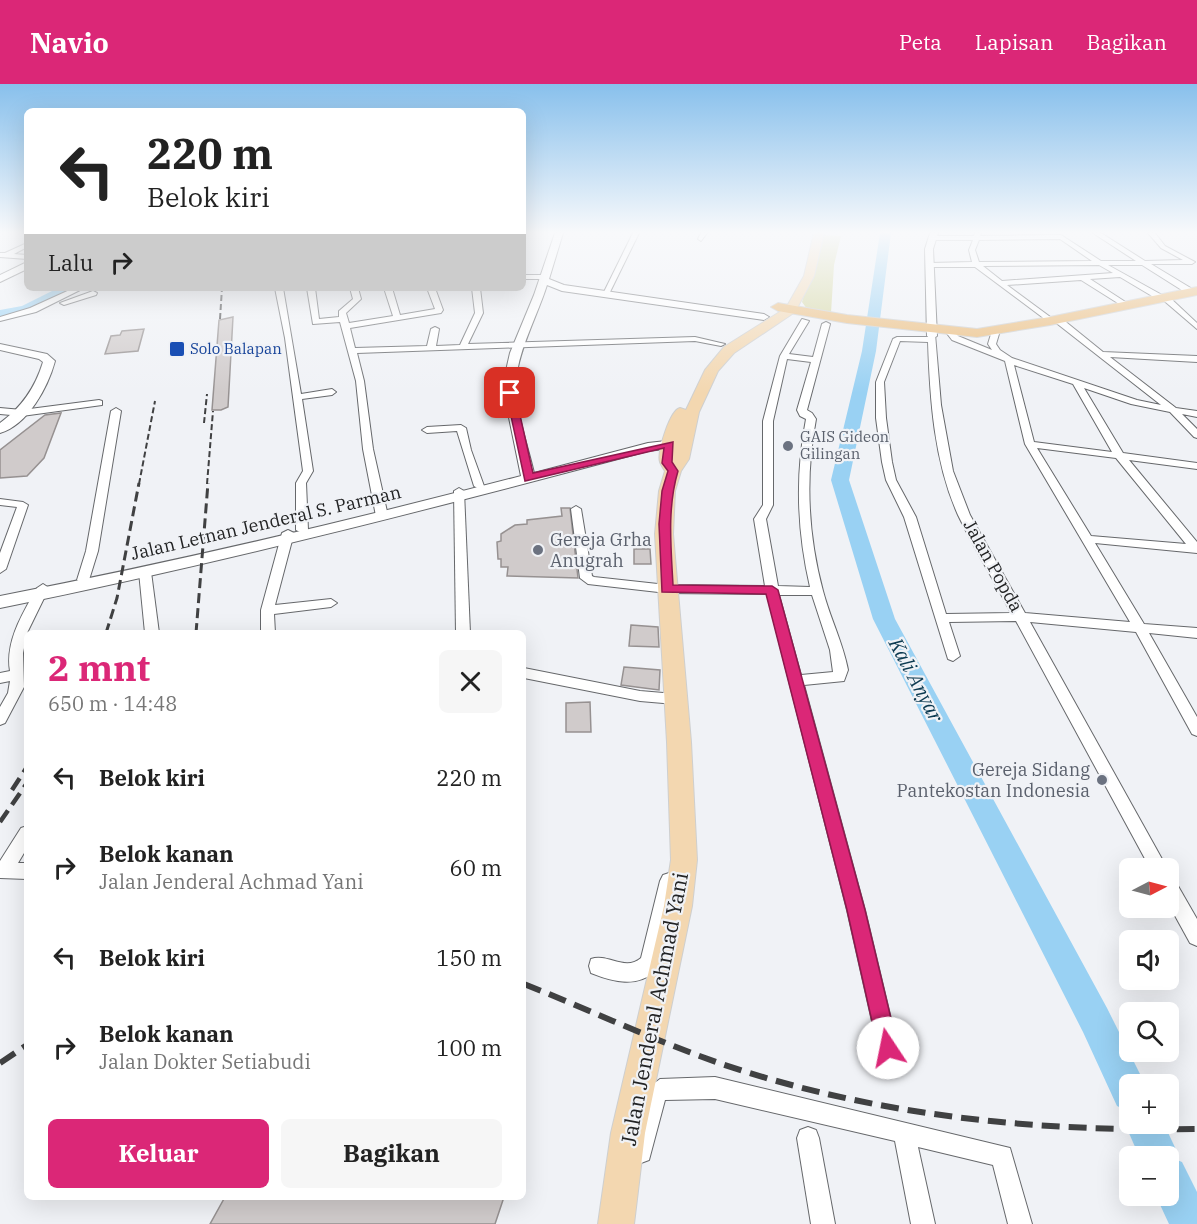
<!DOCTYPE html>
<html lang="id">
<head>
<meta charset="utf-8">
<style>
	body { margin:0; font-family:"IBM Plex Serif",serif; background:#f6f6f6; color:#222; height:100vh; display:flex; flex-direction:column; font-size:22px; white-space:nowrap }
	* { box-sizing:border-box; margin:0 }
	p { font-size:20px; color:#767676 }
	.icon { flex:none; width:33px; height:33px; fill:none; stroke:currentColor; stroke-width:2; stroke-linecap:round; stroke-linejoin:round }
	.map { position:relative; flex:1; overflow:hidden }
	.panel { position:absolute; left:24px; top:546px; width:502px; height:570px; display:flex; flex-direction:column; background:#fff; border-radius:9px; box-shadow:0 6px 24px #0002 }
	.panel>* { flex:none }
	.top-card { position:absolute; left:24px; top:24px; width:502px; height:183px; border-radius:9px; box-shadow:0 6px 24px #0002; background:#fff; color:#222; overflow:hidden }
	.needle { width:39px; rotate:84deg }
	.controls { position:absolute; left:1119px; top:774px; display:grid; gap:12px }
	.controls a { display:grid; place-items:center; width:60px; height:60px; border-radius:9px; background:#fff; box-shadow:0 6px 24px #0002; font-size:30px }
	.pin { position:absolute; display:grid; place-items:center; width:51px; height:51px; color:#fff; margin:-26px; border-radius:12px; box-shadow:0 3px 9px #0006 }
	.me { position:absolute; width:66px; margin:-33px; rotate:349deg; stroke-linejoin:round; filter:drop-shadow(0 0 4px #0008) }
	.turn { display:flex; align-items:center; gap:21px; height:126px; padding:0 24px; font-size:27px }
	.turn .icon { width:78px; height:78px; stroke-width:2.5 }
	.turn b { display:block; font-size:42px; line-height:51px }
	.then { display:flex; align-items:center; height:57px; padding:0 24px; background:#0003; gap:12px; font-size:22px }
	.round { display:grid; place-items:center; flex:none; width:63px; height:63px; border-radius:9px; background:#f6f6f6 }
	.headline { display:flex; align-items:center; justify-content:space-between; height:102px; padding:0 24px }
	h1 { font-size:36px; font-weight:800; line-height:45px; color:#db2777 }
	.cta { display:flex; gap:12px; margin-top:auto; padding:12px 24px }
	.cta a { flex:1; height:69px; border-radius:9px; background:#db2777; color:#fff; font-size:24px; font-weight:800; line-height:69px; text-align:center }
	.cta a+a { background:#f6f6f6; color:#222 }
	ul { padding:0; list-style:none }
	li { display:flex; align-items:center; gap:18px; height:90px; padding:0 24px }
	li div { flex:1 }
	li b { display:block; font-size:22px }
	li em { font-style:normal }
	header { display:flex; align-items:center; gap:36px; box-sizing:border-box; height:84px; padding:0 30px; background:#db2777; color:#fff }
	header strong { font-size:28px }
	nav { display:flex; gap:33px; margin-inline-start:auto; font-size:21px }
	.map>svg:first-child { display:block }
</style>
</head>
<body>
<header>
<strong>Navio</strong>
<nav><a>Peta</a><a>Lapisan</a><a>Bagikan</a></nav>
</header>
<div class="map">
<svg width="1197" height="1140" viewBox="0 0 1197 1140">
	<rect width="100%" height="100%" fill="#f0f2f6"/>
	<polygon fill="#d4d6a0" points="822,151 841,152 834,181 831,229 807,225 802,218"/>
	<g fill="none" stroke-linecap="round" stroke-linejoin="round">
		<g fill="#99d1f3" fill-rule="evenodd">
			<polygon points="880,149 891,149 876,267 849,396 895,535 1107,924 1145,1000 1130,1000 1130,1028 1117,1022 1083,948 873,535 831,396 862,267"/>
			<polygon points="58,204 74,204 31,228 0,234 0,226 22,222"/>
			<polygon points="1130,1028 1130,1040 1164,1040 1179,1072 1177,1076 1182,1078 1197,1108 1197,1140 1169,1140 1156,1112 1168,1112 1168,1072 1139,1072 1125,1040"/>
		</g>
	</g>
	<g fill="#d0cbcb" stroke="#969191" stroke-width="1.5">
		<polygon points="233,233 228,323 221,326 212,326 219,236"/>
		<polygon points="144,245 138,267 105,270 111,252 120,251 122,247"/>
		<polygon points="61,329 44,374 27,392 0,394 0,366 45,331"/>
		<polygon points="561,424 570,424 578,494 507,492 508,483 501,483 501,475 498,475 497,458 501,457 501,450 515,441 527,440 527,436 562,432"/>
		<polygon points="634,465 650,465 651,480 634,480"/>
		<polygon points="631,541 658,543 659,563 629,562"/>
		<polygon points="624,583 660,586 659,606 621,601"/>
		<polygon points="590,618 591,648 566,648 566,619"/>
		<polygon points="225,1113 504,1113 495,1140 210,1140"/>
	</g>
	<g fill="none" stroke-linecap="round" stroke-linejoin="round">
		<g stroke="#66686b" stroke-width="2">
			<g id="street">
				<polygon points="633,149 639,149 609,210 602,212"/>
				<polygon points="701,149 707,149 701,157 698,155"/>
				<path d="M975,149h6l-1,3 81,-1 40,26h35l-43,-28h8l44,28 38,-1 -22,-12 -13,-15h7l10,13 30,16 -3,2h-41l43,26v4h-6l-46,-29h-34l54,30h5l30,28v6l-35,-30h-5l-37,-22 -30,2 37,24v4h-3l-43,-27 -74,5 46,34 1,2 -4,2 -75,-56h-45l-3,-2 3,-2 42,-1 -3,-12 4,-10h-40l-3,-2 3,-2h41zM1060,155l32,22 -113,1 -4,-12 4,-10zM1099,181l14,8 -111,8 -19,-15z"/>
				<polygon points="27,159 27,163 14,170 27,171 27,175 0,173 0,169 5,169"/>
				<polygon points="524,191 545,191 548,193 545,195 524,195"/>
				<polygon points="74,204 84,204 36,228 0,237 0,233 30,224"/>
				<polygon points="275,204 283,204 301,310 332,305 336,308 332,311 302,315 313,387 306,399 308,446 302,449 296,446 296,399 303,387 285,254"/>
				<polygon points="307,204 315,204 319,235 339,233 339,227 353,215 350,204 358,204 361,215 346,229 349,239 393,232 384,204 392,204 400,231 435,225 427,204 435,204 443,226 441,229 350,244 355,264 427,262 431,245 435,243 439,245 436,262 460,261 475,229 472,204 480,204 483,229 468,260 695,253 725,260 721,262 695,257 357,269 364,297 373,365 388,432 382,435 376,432 363,365 356,297 340,238 313,240"/>
				<polygon points="93,207 97,209 96,211 64,221 60,219"/>
				<path d="M1055,234h6l42,34 94,4v6l-87,-5 66,51 21,3v6l-15,-3 15,15v9l-3,-1 -24,-25 -39,-8 -47,-16 39,65 74,10v6l-68,-9 68,82v11l-102,-10 49,81 53,4v10l-48,-5 48,84v19l-5,-2 -56,-102 -106,-10 137,246h-17l-134,-247 -67,1 11,34 -7,5 -5,-2 -44,-142 -18,-37 -4,-18 -6,-44v-36l17,-43 4,-2h31l1,-3h6l6,71 12,66 17,44 55,98 105,9 -105,-178 -20,-83 -53,-21 -7,-9 7,-2 6,7 34,14 -4,-6 3,-10 -3,-3 7,-2 4,5 -3,10 4,6 12,8 125,42 24,5 -106,-83zM900,257l28,1c2,58 6,119 30,173 16,33 36,65 53,98l-65,1 -30,-97 -20,-37 -4,-18 -6,-44 -2,-36zM1014,281l59,19 39,68 -78,-10zM1037,364l79,10 70,86 -95,-8z"/>
				<path d="M802,235l7,2 -20,33 24,3 9,-33 4,-2 4,2 -23,86 5,3 4,6c-11,58 -8,116 7,172 7,27 20,52 25,79l-4,11 -40,4 61,225 33,138 -3,7 -7,3 -7,-3 -3,-7 -31,-138 -80,-316 -100,-1 -79,-9 -8,-6 -9,-69 5,-3 5,3 11,67 2,1 73,8 98,1 -11,-67 9,-14v-84l17,-65zM787,275l24,3 -14,48 3,6 6,3c-11,57 -9,112 4,168l-32,-1 -12,-67 7,-14v-84zM779,511h33l18,55 3,22 -32,3z"/>
				<polygon points="99,316 102,317 102,321 22,332 0,330 0,324 22,326"/>
				<polygon points="116,324 121,327 98,467 89,496 83,500 77,496 86,467 111,327"/>
				<polygon points="461,341 466,344 471,366 484,402 483,404 479,405 474,402 457,347 427,349 422,346 427,343"/>
				<polygon points="459,404 464,407 470,549 456,549 454,407"/>
				<polygon points="0,415 23,418 28,421 6,485 0,489 0,469 17,423 0,421"/>
				<polygon points="288,446 294,449 275,521 331,515 337,519 331,523 274,530 275,549 261,549 261,526 282,449"/>
				<polygon points="145,484 151,488 159,549 145,549 139,488"/>
				<path d="M43,500l6,4 -22,45 -4,20 1,34 -19,36 -5,2v-18l8,-14 2,-12 -10,2v-10l10,-2c-5,-30 13,-58 27,-83z"/>
				<polygon points="524,584 640,607 675,610 680,611 682,615 680,619 675,620 640,617 524,594"/>
				<polygon points="27,742 27,764 18,779 27,779 27,795 0,794 0,777 21,744"/>
				<path d="M669,789l6,2 3,6 -22,90c-20,17 -42,11 -65,2l-2,-7 2,-7c17,-6 34,13 50,-1l19,-77 3,-6z"/>
				<polygon points="1168,793 1174,795 1197,835 1197,862 1190,859 1168,819"/>
				<polygon points="715,993 1010,1064 1032,1140 1008,1140 993,1081 918,1063 935,1140 911,1140 895,1057 715,1015 665,1016 649,1076 641,1079 633,1076 630,1068 647,1005 660,995"/>
				<polygon points="808,1043 816,1046 819,1054 835,1140 811,1140 797,1054 800,1046"/>
			</g>
		</g>
		<g stroke="#66686b" stroke-width="2">
			<g id="secondary">
				<path d="M555,149h8l-14,46 15,6 200,29 5,3 -5,3 -202,-29 -15,-6c-9,29 -25,57 -30,87 -5,32 10,70 17,101l114,-30 36,-4 5,1 2,3 -2,3 -41,5c-214,57 -430,113 -648,157v-12c175,-34 349,-75 521,-120l-14,-68 -2,-33 5,-22 24,-58z"/>
				<polygon points="930,149 938,149 933,165 937,252 932,255 927,252 925,165"/>
				<polygon points="27,178 27,185 0,198 0,191"/>
				<path d="M0,260l47,10 8,7c-7,26 -27,64 -55,72v-10c22,-16 35,-35 43,-61l-4,-3 -39,-9z"/>
			</g>
		</g>
		<g stroke="#cecfcf" stroke-width="2">
			<path id="primary" d="M814,149h10l-10,43 -19,36 -61,41 -16,18 -19,41 -10,47 -8,12 -6,20 -2,43 18,208 6,118 -5,46 -47,227 -11,91h-36l13,-91 53,-227 7,-46 -4,-118 -12,-208 4,-43 6,-20c-2,-3 -4,-6 -5,-9 -3,-10 10,-52 20,-54l6,2 19,-40 19,-23 62,-39 18,-32z"/>
		</g>
		<g stroke="#cecfcf" stroke-width="2">
			<polygon id="highway" points="1197,203 1197,211 1050,241 977,253 847,239 778,227 771,223 778,219 847,231 977,245 1050,233"/>
		</g>
		<use href="#street" fill="#fff" fill-rule="evenodd"/>
		<use href="#secondary" fill="#fff" fill-rule="evenodd"/>
		<use href="#primary" fill="#f3d7b0" fill-rule="evenodd"/>
		<use href="#highway" fill="#ebbc7b" fill-rule="evenodd"/>
		<g stroke="#404142" stroke-width="2" stroke-dasharray="6 3" stroke-linecap="butt">
			<polyline points="220,235 222,204"/>
			<polyline points="204,339 207,310"/>
			<polyline points="139,400 155,317"/>
			<polyline points="207,400 213,327"/>
		</g>
		<g stroke="#404142" stroke-width="3" stroke-dasharray="10 5" stroke-linecap="butt">
			<polyline points="106,549 117,514 139,399"/>
			<polyline points="196,549 208,399"/>
		</g>
		<g stroke="#404142" stroke-width="4.5" stroke-dasharray="14 7" stroke-linecap="butt">
			<polyline points="12,706 27,683"/>
			<polyline points="0,738 27,699"/>
		</g>
		<g stroke="#404142" stroke-width="6" stroke-dasharray="18 9" stroke-linecap="butt">
			<path d="M524,900c66,26 131,57 198,80 153,52 315,68 475,65"/>
			<polyline points="0,979 27,961"/>
		</g>
	</g>
	<linearGradient id="sky" x2="0" y2="1"><stop stop-color="#88c0ec"/><stop offset="0.48" stop-color="#f8f9fb"/><stop offset="1" stop-color="#f8f9fb" stop-opacity="0"/></linearGradient>
	<rect width="1197" height="309" fill="url(#sky)"/>
	<path fill="#db2777" stroke="#8e194d" stroke-width="1.5" d="M510,306l5,3 18,80 140,-31 -1,20 6,9c-11,37 -7,76 -5,114l99,1 6,4 87,320 33,138 -3,7 -7,3 -7,-3 -3,-7 -31,-138 -81,-316 -104,-2 -3,-68 3,-33 6,-20 -6,-8 2,-15 -139,33 -19,-88z"/>
	<rect fill="#1a4fb4" stroke="#f0f2f6" stroke-width="2" x="169" y="257" width="16" height="16" rx="3"/>
	<g fill="#6b7280" stroke="#f0f2f6" stroke-width="2">
		<circle cx="788" cy="362" r="6"/>
		<circle cx="538" cy="466" r="6"/>
		<circle cx="1102" cy="696" r="6"/>
	</g>
	<g text-anchor="middle" stroke-width="4.5" stroke-linejoin="round" paint-order="stroke">
		<g font-size="15" fill="#164399" stroke="#f0f2f6" text-anchor="start">
			<text x="190" y="270">Solo Balapan</text>
		</g>
		<g font-size="15" fill="#5b616d" stroke="#f0f2f6" text-anchor="start">
			<text x="800" y="358">GAIS Gideon<tspan x="800" dy="17">Gilingan</tspan></text>
		</g>
		<g font-size="18" fill="#222324" stroke="#f0f2f6">
			<text transform="translate(266 439) rotate(-13)" y="6">Jalan Letnan Jenderal S. Parman</text>
			<text transform="translate(993 482) rotate(61)" y="6">Jalan Popda</text>
		</g>
		<g font-size="18" fill="#5b616d" stroke="#f0f2f6" text-anchor="start">
			<text x="550" y="462">Gereja Grha<tspan x="550" dy="21">Anugrah</tspan></text>
			<text x="1090" y="692" text-anchor="end">Gereja Sidang<tspan x="1090" dy="21">Pantekostan Indonesia</tspan></text>
		</g>
		<g font-size="20" font-style="italic" fill="#0c3a51" stroke="#f0f2f6">
			<text transform="translate(916 596) rotate(62)" y="7">Kali Anyar</text>
		</g>
		<g font-size="21" fill="#222324" stroke="#f0f2f6">
			<text transform="translate(655 925) rotate(-79)" y="7">Jalan Jenderal Achmad Yani</text>
		</g>
	</g>
</svg>
<div class="controls">
<a><svg class="needle" viewBox="-14 -14 28 28"><path d="M0-13l5 13h-10z" fill="#e53935"/><path d="M0 13l5-13h-10z" fill="#767676"/></svg></a>
<a><svg class="icon" aria-label="sound" viewBox="0 0 24 24"><path d="M4 9h4l5-4v14l-5-4H4zM17 9q2 3 0 6"/></svg></a>
<a><svg class="icon" aria-label="search" viewBox="0 0 24 24"><circle cx="10" cy="10" r="6"/><path d="M15 15l6 6"/></svg></a>
<a>+</a>
<a>−</a>
</div>
<div class="pin" style="left:510px;top:309px;background:#d93025"><svg class="icon" aria-label="arrive" viewBox="0 0 24 24"><path d="M6 21V4h12l-3 4 3 4H6"/></svg></div>
<svg class="me" style="left:888px;top:964px" viewBox="-20 -20 40 40"><circle r="19" fill="#fff"/><path d="M0-13L10 11 0 6-10 11z" fill="#db2777"/></svg>
<div class="top-card">
<div class="turn"><svg class="icon" aria-label="left" viewBox="0 0 24 24"><path d="M17 20v-9H6M10 6l-5 5 5 5"/></svg><div><b>220 m</b>Belok kiri</div></div>
<div class="then">Lalu<svg class="icon" aria-label="right" viewBox="0 0 24 24"><path d="M7 20v-9h11M14 6l5 5-5 5"/></svg></div>
</div>
<section class="panel">
<div class="headline"><div><h1>2 mnt</h1><p>650 m · 14:48</p></div><a class="round"><svg class="icon" aria-label="close" viewBox="0 0 24 24"><path d="M6 6l12 12M18 6L6 18"/></svg></a></div>
<ul>
<li><svg class="icon" aria-label="left" viewBox="0 0 24 24"><path d="M17 20v-9H6M10 6l-5 5 5 5"/></svg><div><b>Belok kiri</b></div><em>220 m</em></li>
<li><svg class="icon" aria-label="right" viewBox="0 0 24 24"><path d="M7 20v-9h11M14 6l5 5-5 5"/></svg><div><b>Belok kanan</b><p>Jalan Jenderal Achmad Yani</p></div><em>60 m</em></li>
<li><svg class="icon" aria-label="left" viewBox="0 0 24 24"><path d="M17 20v-9H6M10 6l-5 5 5 5"/></svg><div><b>Belok kiri</b></div><em>150 m</em></li>
<li><svg class="icon" aria-label="right" viewBox="0 0 24 24"><path d="M7 20v-9h11M14 6l5 5-5 5"/></svg><div><b>Belok kanan</b><p>Jalan Dokter Setiabudi</p></div><em>100 m</em></li>
</ul>
<div class="cta"><a>Keluar</a><a>Bagikan</a></div>
</section>
</div>
</body>
</html>
